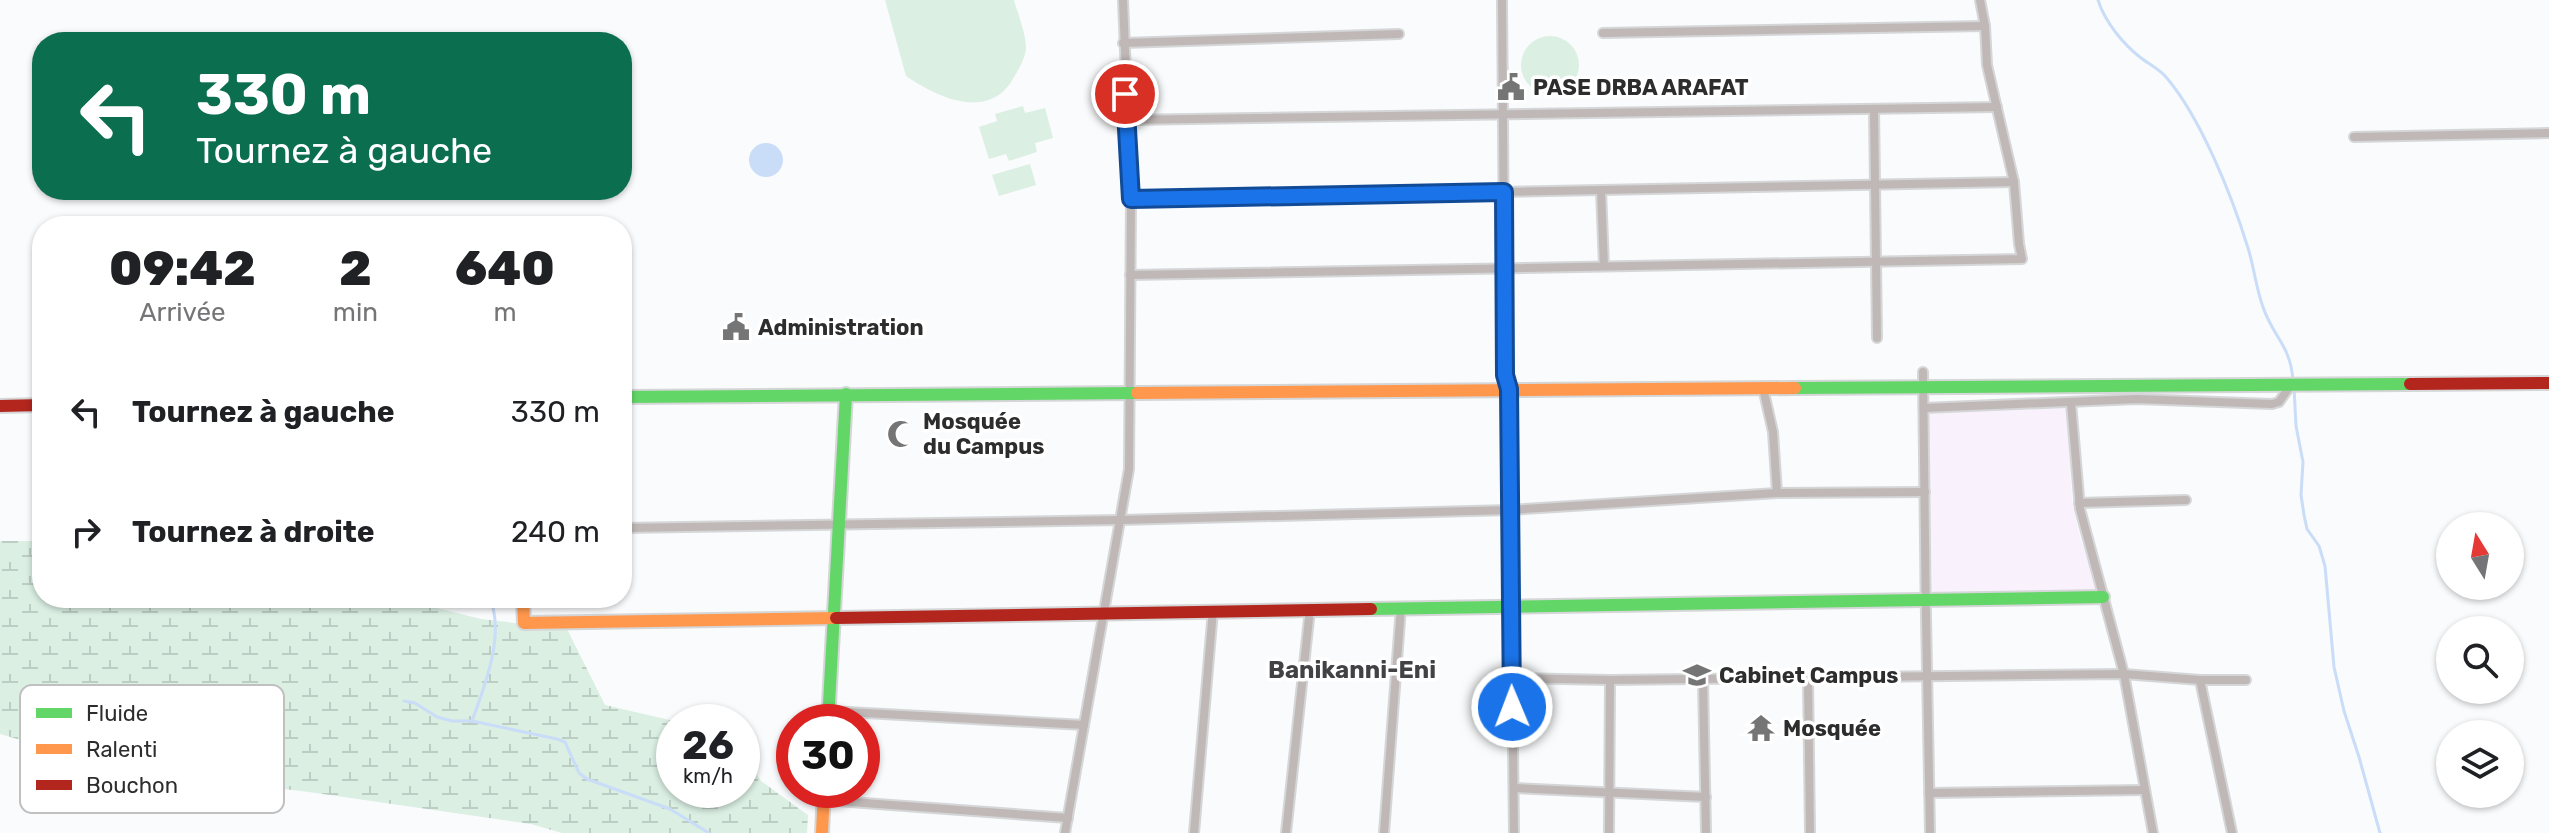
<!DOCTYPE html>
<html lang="fr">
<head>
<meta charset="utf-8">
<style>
	body { margin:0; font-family:Rubik,sans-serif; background:#f6f6f6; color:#202124; height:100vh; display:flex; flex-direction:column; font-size:30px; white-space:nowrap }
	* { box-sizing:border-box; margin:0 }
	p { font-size:26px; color:#757577 }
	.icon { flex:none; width:44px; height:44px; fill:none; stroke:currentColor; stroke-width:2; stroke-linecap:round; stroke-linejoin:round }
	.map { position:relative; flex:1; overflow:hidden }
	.sheet { position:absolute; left:32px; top:216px; width:600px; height:392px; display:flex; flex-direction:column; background:#fff; border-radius:32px; box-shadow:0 2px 6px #0004 }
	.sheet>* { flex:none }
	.guide { position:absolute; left:32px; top:32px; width:600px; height:168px; border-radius:32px; box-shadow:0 2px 6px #0004; background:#0b6e4f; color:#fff; overflow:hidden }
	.needle { width:52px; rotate:349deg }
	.tools { position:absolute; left:2436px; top:512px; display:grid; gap:16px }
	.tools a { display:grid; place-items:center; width:88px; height:88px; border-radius:50%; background:#fff; box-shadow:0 2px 6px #0004; font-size:40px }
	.speed { position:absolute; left:656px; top:704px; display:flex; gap:16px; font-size:40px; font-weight:700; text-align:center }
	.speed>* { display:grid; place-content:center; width:104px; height:104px; border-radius:50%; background:#fff; box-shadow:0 2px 6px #0004; line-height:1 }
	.speed small { font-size:20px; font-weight:400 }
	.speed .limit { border:12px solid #d22; background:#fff; color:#111 }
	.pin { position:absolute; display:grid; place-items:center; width:68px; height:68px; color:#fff; margin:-34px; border:4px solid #fff; border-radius:50%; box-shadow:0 2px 8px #0007 }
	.me { position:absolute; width:88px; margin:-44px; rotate:359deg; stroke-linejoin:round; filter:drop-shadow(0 0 6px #0008) }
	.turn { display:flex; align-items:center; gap:28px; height:168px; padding:0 32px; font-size:36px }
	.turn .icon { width:104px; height:104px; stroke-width:2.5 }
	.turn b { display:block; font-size:56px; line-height:68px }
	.eta { display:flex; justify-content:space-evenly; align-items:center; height:136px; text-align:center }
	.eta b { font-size:48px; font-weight:800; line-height:56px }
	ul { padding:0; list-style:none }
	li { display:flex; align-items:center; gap:24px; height:120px; padding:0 32px }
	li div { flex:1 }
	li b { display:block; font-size:30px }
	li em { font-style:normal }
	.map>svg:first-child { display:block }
</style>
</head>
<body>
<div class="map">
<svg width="2549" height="833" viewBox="0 0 2549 833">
	<defs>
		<pattern id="wetland-marsh" width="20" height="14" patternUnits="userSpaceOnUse" patternTransform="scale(2)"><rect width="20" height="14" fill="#dbefe3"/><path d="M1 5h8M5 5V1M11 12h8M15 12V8" fill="none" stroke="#bccdc3"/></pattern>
	</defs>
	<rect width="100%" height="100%" fill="#fafbfc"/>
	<polygon fill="#f9f2fd" points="2067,408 2072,501 2080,537 2099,593 1932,596 1929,411"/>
	<polygon fill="url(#wetland-marsh)" points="0,541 42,541 42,598 396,598 481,619 567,629 605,705 678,722 674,722 674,790 742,790 742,749 761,781 808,815 807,833 562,833 531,824 309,792 128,771 0,734"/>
	<g fill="#dbefe3">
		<path d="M885,0h129c4,15 12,33 12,49 -1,9 -7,20 -12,28 -24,45 -76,21 -108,-1z"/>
		<circle cx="1550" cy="65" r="29"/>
		<polygon points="1023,106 1025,113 1045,108 1053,138 1035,143 1037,152 1009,161 1006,154 989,159 979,127 997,121 995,114"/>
		<polygon points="1030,164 1036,185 999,196 992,175"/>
	</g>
	<circle fill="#c9dcf8" cx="766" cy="160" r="17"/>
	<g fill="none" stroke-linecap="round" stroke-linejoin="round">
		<g stroke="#c9dcf8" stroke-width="3">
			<path d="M2098,0c7,22 25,44 43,58 8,6 18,11 25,19 35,41 66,119 82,171 6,19 8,40 15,59 10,30 27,37 30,73"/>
			<polyline points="2294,387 2296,426 2303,462 2301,495 2304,515 2307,529 2319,546 2325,566 2334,667 2344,711 2359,757 2380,833"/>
			<polyline points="404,701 415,703 437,717 452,721 472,721 557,739 565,742 579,773 587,779 670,809 709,833"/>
			<path d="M472,721c13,-36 33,-85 18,-123"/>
		</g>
		<g stroke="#d5d6d7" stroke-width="12">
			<g id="street">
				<polyline points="1502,0 1505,375 1509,389 1514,833"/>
				<polyline points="1603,33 1985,26"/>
				<polyline points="1123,43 1399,34"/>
				<polyline points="1874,109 1877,338"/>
				<polyline points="1126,120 1997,107"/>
				<polyline points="2354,137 2549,133"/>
				<polyline points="1601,190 1604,266"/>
				<polyline points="1131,199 2014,182"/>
				<polyline points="1130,275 2022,259 2019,244 2014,182 1987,65 1985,26 1980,0"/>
				<path d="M1923,372c1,154 4,307 7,461"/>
				<polyline points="1763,388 1773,432 1777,493"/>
				<polyline points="2071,403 2080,509 2124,674 2153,833"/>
				<polyline points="1924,408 2137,399 2272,404 2279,402 2290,386"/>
				<polyline points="2079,503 2186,500"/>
				<polyline points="622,528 1120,520 1510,510 1777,493 1925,492"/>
				<polyline points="1512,678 1610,680 2124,674 2200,680 2246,680"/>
				<polyline points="1808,678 1810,833"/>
				<polyline points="1703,679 1706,833"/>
				<polyline points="2200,680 2232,833"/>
				<polyline points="829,711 1084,725"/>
				<polyline points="1514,788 1706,797"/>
				<polyline points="1929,793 2145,790"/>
				<polyline points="823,800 1068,818"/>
				<polyline points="1065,833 1129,469 1131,199 1123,0"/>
				<polyline points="1194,833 1213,610"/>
				<polyline points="1286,833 1310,609"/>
				<polyline points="1384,833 1401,607"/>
				<polyline points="1609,833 1610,680"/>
			</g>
		</g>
		<g stroke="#d5d6d7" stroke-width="16">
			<g id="fast">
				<polyline points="1795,388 2410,384"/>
				<polyline points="622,397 1137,393"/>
				<polyline points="1371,609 2103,597"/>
				<polyline points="828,722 846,394"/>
			</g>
		</g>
		<g stroke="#d5d6d7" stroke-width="16">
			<g id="slow">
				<polyline points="1137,393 1795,388"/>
				<polyline points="523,598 524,623 836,618"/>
				<polyline points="822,833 824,790"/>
			</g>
		</g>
		<g stroke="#d5d6d7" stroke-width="16">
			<g id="jam">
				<polyline points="2410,384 2549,383"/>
				<polyline points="0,406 42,405"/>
				<polyline points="836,618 1371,609"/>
			</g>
		</g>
		<use href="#street" stroke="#bfb8b7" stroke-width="8"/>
		<use href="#fast" stroke="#63d668" stroke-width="12"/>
		<use href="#slow" stroke="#ff974d" stroke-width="12"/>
		<use href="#jam" stroke="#b3261e" stroke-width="12"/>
	</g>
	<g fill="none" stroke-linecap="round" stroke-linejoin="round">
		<g stroke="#114b97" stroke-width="20">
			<polyline id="route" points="1125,94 1131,199 1504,192 1505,375 1509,389 1512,707"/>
		</g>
		<use href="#route" stroke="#1a73e8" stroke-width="14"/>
	</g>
	<defs>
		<g id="civic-bare" transform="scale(2.16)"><path d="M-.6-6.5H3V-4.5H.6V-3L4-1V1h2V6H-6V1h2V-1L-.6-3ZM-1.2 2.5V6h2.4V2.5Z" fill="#757576" stroke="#fff" stroke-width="2.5" paint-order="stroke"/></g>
		<g id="mosque-bare" transform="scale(2.16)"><path d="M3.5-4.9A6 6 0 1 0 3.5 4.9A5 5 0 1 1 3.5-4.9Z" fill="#757576" stroke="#fff" stroke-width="2.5" paint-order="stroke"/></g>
		<g id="university-bare" transform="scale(2.16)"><path d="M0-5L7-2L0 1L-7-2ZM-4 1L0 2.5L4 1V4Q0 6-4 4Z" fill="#757576" stroke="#fff" stroke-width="2.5" paint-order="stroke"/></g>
		<g id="temple-bare" transform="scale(2.16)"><path d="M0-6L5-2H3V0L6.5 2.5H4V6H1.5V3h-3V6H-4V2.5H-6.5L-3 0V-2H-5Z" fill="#757576" stroke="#fff" stroke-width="2.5" paint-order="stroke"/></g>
	</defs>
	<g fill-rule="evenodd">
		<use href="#civic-bare" x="1511" y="87"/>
		<use href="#civic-bare" x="736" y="327"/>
		<use href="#mosque-bare" x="901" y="434"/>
		<use href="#university-bare" x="1697" y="675"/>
		<use href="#temple-bare" x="1761" y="728"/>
	</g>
	<g text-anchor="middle" stroke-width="7" stroke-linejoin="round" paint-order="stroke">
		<g font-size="22" font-weight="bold" fill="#2d2d2e" stroke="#fff" text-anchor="start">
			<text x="1533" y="95">PASE DRBA ARAFAT</text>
			<text x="758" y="335">Administration</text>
			<text x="923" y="429">Mosquée<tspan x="923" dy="25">du Campus</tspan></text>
			<text x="1719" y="683">Cabinet Campus</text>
			<text x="1783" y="736">Mosquée</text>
		</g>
		<g font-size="24" font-weight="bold" fill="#424245" stroke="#fff">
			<text x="1352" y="678">Banikanni-Eni</text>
		</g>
	</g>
	<rect x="20" y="685" width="264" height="128" rx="12" fill="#fff" stroke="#c0c0c0" stroke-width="2"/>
	<rect x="36" y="708" width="36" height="10" fill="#63d668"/>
	<rect x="36" y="744" width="36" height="10" fill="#ff974d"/>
	<rect x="36" y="780" width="36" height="10" fill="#b3261e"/>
	<g font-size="22" fill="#2d2d2e">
		<text x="86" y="721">Fluide</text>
		<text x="86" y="757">Ralenti</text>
		<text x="86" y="793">Bouchon</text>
	</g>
</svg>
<div class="tools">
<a><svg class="needle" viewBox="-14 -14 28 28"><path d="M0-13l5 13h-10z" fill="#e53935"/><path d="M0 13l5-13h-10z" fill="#757577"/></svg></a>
<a><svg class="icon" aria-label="search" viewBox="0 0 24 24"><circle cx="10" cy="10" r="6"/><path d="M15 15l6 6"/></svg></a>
<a><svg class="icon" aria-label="layers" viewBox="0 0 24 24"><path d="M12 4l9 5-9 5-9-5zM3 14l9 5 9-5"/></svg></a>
</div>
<div class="speed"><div>26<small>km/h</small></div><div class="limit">30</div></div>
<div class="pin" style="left:1125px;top:94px;background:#d93025"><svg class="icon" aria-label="arrive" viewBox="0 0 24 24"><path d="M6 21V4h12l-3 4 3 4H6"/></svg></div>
<svg class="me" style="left:1512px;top:707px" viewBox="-20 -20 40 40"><circle r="17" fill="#1a73e8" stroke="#fff" stroke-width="3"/><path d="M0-11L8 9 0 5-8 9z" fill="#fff"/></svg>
<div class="guide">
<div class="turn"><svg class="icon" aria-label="left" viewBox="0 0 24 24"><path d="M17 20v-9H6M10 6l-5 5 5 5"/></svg><div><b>330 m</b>Tournez à gauche</div></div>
</div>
<section class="sheet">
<div class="eta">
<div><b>09:42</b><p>Arrivée</p></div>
<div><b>2</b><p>min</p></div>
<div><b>640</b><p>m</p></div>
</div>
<ul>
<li><svg class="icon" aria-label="left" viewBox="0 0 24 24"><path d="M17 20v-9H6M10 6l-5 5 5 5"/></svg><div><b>Tournez à gauche</b></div><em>330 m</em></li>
<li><svg class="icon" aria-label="right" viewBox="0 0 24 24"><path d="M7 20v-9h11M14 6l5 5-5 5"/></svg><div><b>Tournez à droite</b></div><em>240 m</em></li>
</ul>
</section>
</div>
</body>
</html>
